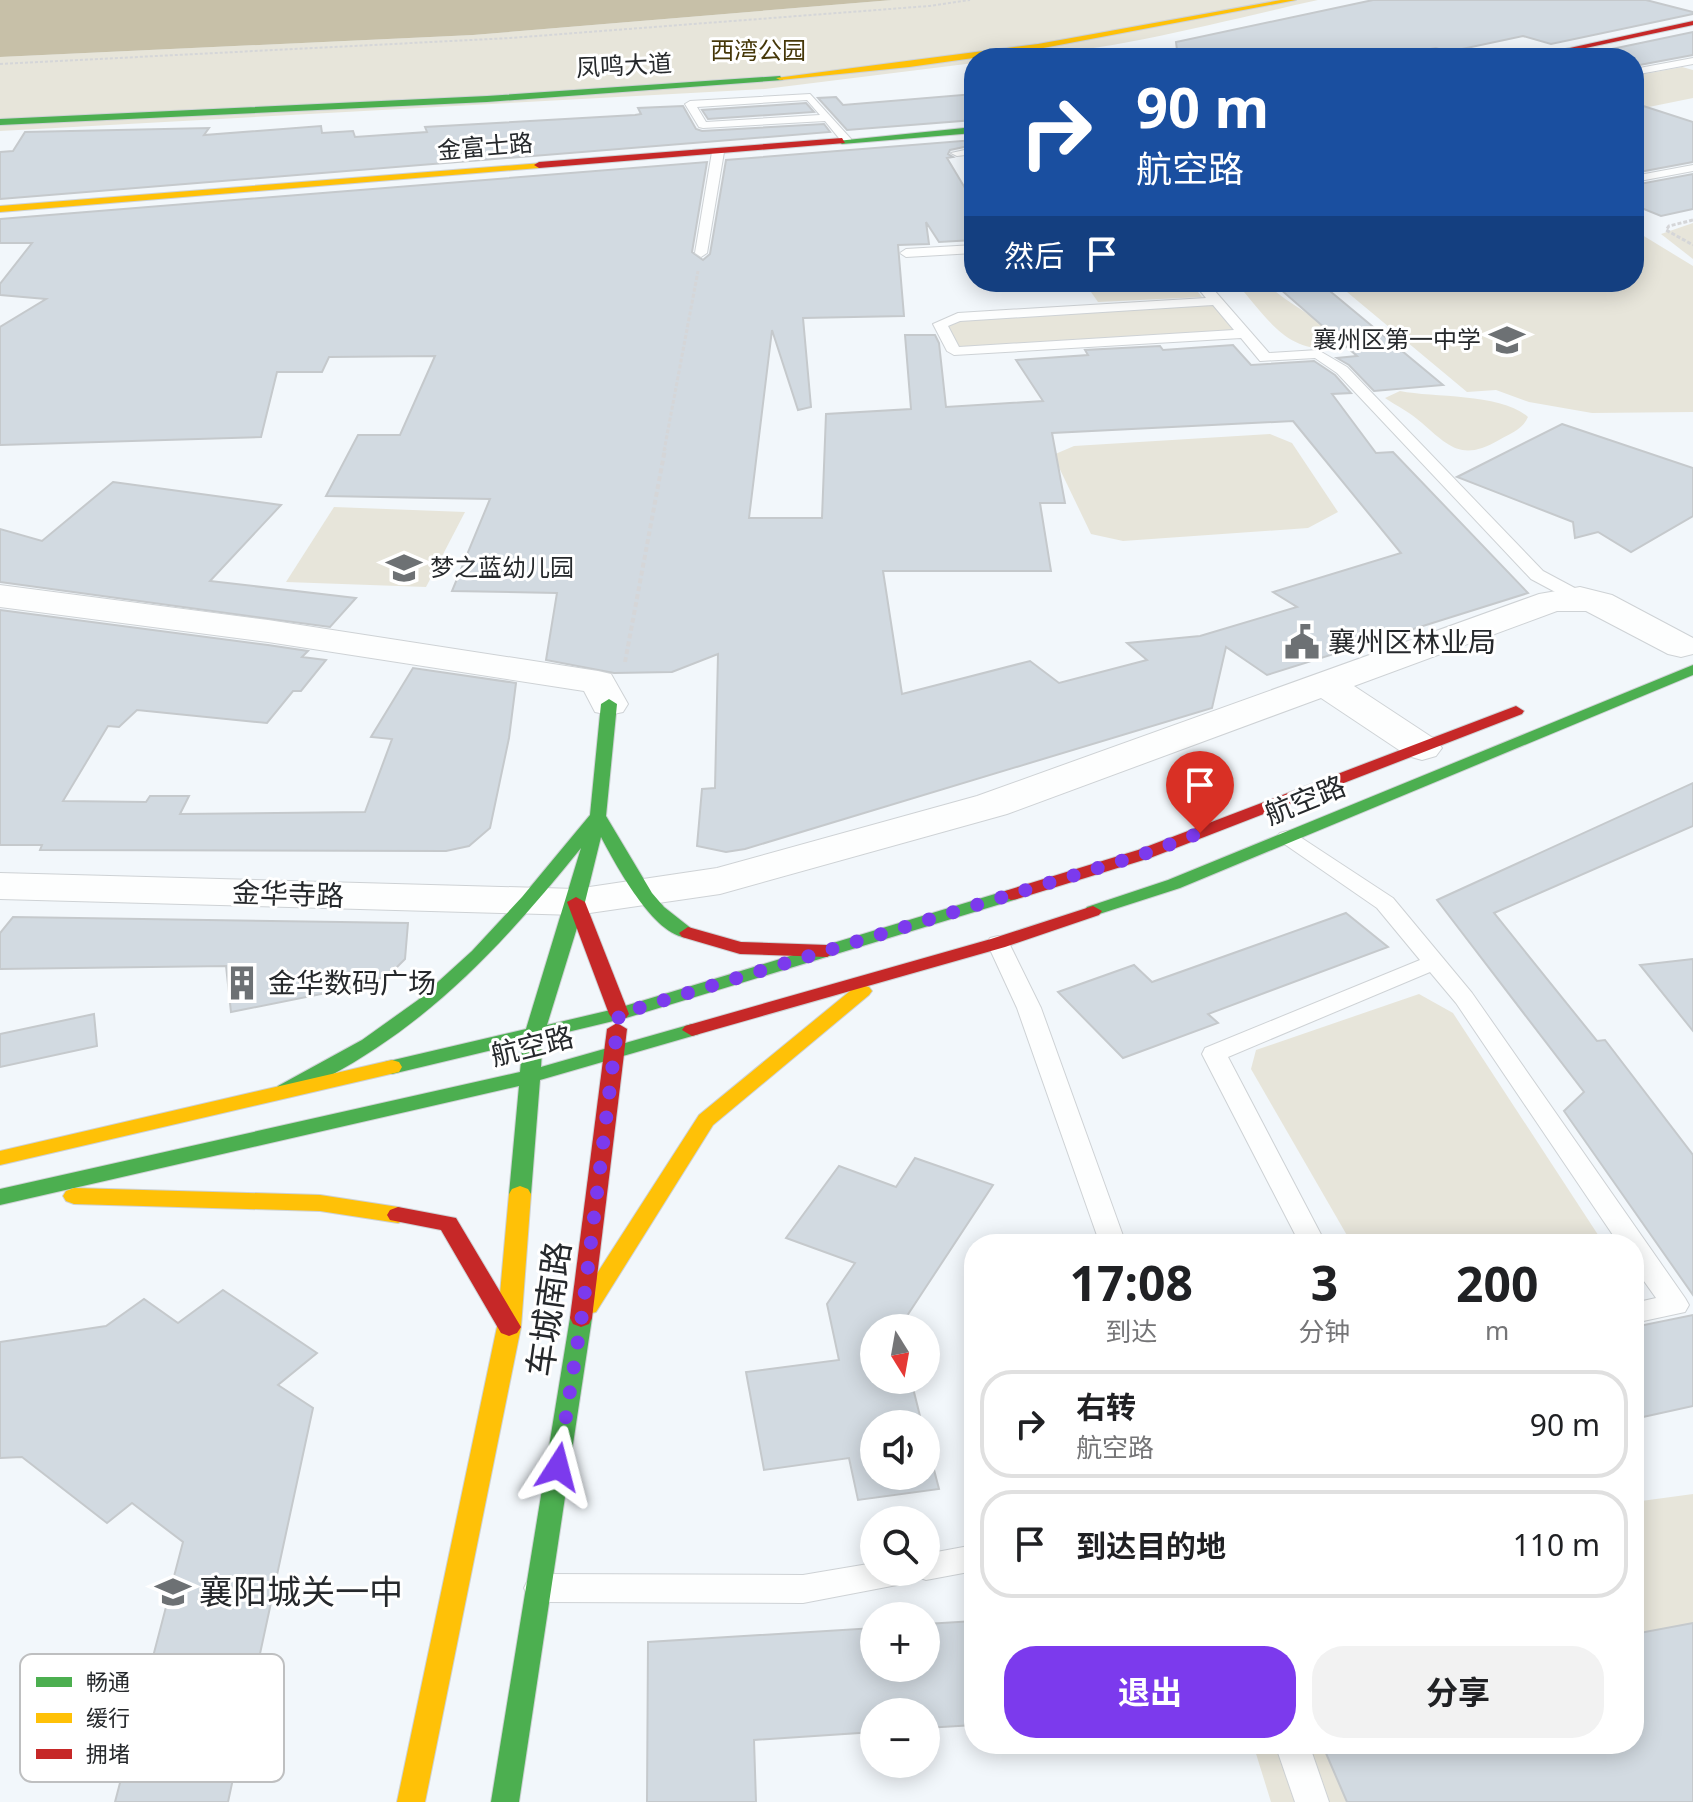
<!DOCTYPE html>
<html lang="zh">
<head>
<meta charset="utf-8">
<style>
	body { margin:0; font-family:"Noto Sans","Noto Sans SC",sans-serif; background:#f2f2f2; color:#202124; height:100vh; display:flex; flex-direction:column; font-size:30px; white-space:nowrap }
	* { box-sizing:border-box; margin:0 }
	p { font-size:26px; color:#757577 }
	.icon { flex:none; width:44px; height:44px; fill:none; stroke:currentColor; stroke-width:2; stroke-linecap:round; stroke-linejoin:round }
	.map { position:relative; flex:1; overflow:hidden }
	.drawer { position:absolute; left:964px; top:1234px; width:680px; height:520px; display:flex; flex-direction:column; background:#fff; border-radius:32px; box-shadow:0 4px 20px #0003 }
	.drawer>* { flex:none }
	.guide { position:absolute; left:964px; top:48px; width:680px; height:244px; border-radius:32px; box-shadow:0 4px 20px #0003; background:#1a4fa0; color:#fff; overflow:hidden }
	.needle { width:52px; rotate:169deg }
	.fabs { position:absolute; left:860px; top:1314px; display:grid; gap:16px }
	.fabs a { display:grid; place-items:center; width:80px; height:80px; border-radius:50%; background:#fff; box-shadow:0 4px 20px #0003; font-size:40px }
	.pin { position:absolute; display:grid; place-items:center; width:68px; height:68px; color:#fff; margin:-82px -34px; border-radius:50% 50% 50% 0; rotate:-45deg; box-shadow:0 0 8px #0007 }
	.pin .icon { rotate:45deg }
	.me { position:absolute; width:88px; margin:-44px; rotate:9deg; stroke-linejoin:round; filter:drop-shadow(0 0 6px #0008) }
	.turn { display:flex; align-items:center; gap:28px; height:168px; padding:0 40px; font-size:36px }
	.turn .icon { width:104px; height:104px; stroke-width:2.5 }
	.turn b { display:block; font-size:56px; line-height:68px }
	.then { display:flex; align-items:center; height:76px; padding:0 40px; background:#0003; gap:16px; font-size:30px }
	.eta { display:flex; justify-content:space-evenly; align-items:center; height:136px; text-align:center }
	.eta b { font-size:48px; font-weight:700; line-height:56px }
	.cta { display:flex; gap:16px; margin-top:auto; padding:16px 40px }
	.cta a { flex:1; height:92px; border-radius:32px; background:#7c3aed; color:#fff; font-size:32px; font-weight:700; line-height:92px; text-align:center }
	.cta a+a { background:#f2f2f2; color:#202124 }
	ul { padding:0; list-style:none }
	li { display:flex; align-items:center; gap:24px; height:108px; margin:0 16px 12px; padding:0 24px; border:4px solid #e0e0e0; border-radius:32px }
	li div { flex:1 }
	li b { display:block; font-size:30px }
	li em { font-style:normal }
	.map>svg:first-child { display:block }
</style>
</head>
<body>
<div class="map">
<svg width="1693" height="1802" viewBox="0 0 1693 1802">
	<rect width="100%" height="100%" fill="#f2f7fb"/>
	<g fill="#e7e5da">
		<path d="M892,0h426c-114,25 -227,58 -344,58v5l-209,26 -765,42v-74l473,-22z"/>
		<polygon points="1682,67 1693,70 1693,98 1634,110 1634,76"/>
		<polygon points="1693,223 1693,259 1661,234"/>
		<polygon points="1634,230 1693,266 1693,412 1592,413 1529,402 1496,390 1467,392 1335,282 1634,282"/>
		<polygon points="1084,282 1190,282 1202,297 1098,302"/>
		<path d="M1235,282h29c26,24 61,38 83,66 -62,8 -75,-26 -112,-66z"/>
		<polygon points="1215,301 1245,334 954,351 940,324 958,317"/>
		<path d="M1400,391c35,7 101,2 128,26 -6,13 -17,16 -29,23 -36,21 -49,8 -77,-17 -11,-10 -25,-17 -37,-25z"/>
		<polygon points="1270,434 1292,443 1338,512 1308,528 1123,541 1091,534 1053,455 1074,446"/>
		<polygon points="334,507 465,512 426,587 286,582"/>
		<polygon points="1419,994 1453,1013 1604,1244 1352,1244 1251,1069 1256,1050"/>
		<polygon points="1693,1494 1693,1802 1271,1802 1253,1744 1634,1744 1634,1502"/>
	</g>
	<polygon fill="#c7c0a8" points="0,0 892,0 473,35 0,57"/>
	<g fill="#d2dae1" stroke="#c5c9cc" stroke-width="2" fill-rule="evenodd">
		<polygon points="1373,0 1646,0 1693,12 1693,14 1551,44 1523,36 1448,52 1436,48 1376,58 1178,58 1176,42"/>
		<polygon points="1693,32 1693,55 1634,66 1634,58 1600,58 1588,54"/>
		<polygon points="974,94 974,120 847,130 818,98 836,97 843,105"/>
		<polygon points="806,103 814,112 708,119 702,110"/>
		<polygon points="1634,103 1693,122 1693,162 1634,173"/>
		<polygon points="683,106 696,129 702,131 824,124 830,132 0,199 0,152 13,151 25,132 209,128 204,135 321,126 322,133 353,131 355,137 427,132 425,127 635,115 641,114 638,108"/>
		<path d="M974,140v5l-24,5 -2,4 5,3 -6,1 27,45v37l-35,2 -13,-20 3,22 -31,1 6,71 -101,2 8,89 -13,3 -26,-80 -23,188h73l4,-104 85,-5 -6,-74h30l4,8 7,64 97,-6 -27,-41 72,-5 -3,-5 75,-4 3,4 70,-5 18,20 63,-4 21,14 16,18 -19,1 44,59 17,-1 135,141 -261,82 -41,-28 -14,61 -467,141 -19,3 -29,-6 5,-57 13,-1 3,-134 -46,18 -58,1 -68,-13 11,-67 -105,-2 38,-92 -164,-3 32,-61h42l35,-79 -106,1 -7,15h-45l-16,65 -261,8v-118l46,-28 -46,-4v-11l32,-41h-32v-24l707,-57 -15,90 11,8 7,-6 16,-94zM1293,421l108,132 -128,39 24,15 -97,29 -73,7 20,17 -88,23 -29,-22 -128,33 -19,-123h168l-11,-68h25l-13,-70z"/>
		<polygon points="1693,174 1693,209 1661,216 1634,205 1634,185"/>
		<polygon points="1272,282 1319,282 1443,385 1374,391 1349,365 1337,358 1357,356"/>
		<polygon points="1562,424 1693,468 1693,516 1631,552 1598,532 1575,538 1573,522 1457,477"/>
		<polygon points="113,482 281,505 210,581 356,598 330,627 0,582 0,529 42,541"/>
		<polygon points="0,610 268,645 308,651 302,657 326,660 301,691 293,691 267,723 137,710 119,727 108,726 63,801 146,802 150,796 189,796 180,814 365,812 392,739 371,737 413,668 516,683 509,738 490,828 469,846 446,851 40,850 42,845 0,845"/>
		<polygon points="1693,783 1693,826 1494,913 1597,1041 1605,1040 1693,1155 1693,1295 1564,1111 1584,1092 1437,900"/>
		<polygon points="1346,913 1388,947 1208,1014 1218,1023 1123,1058 1058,992 1134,965 1152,982"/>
		<polygon points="13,917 408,923 405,959 388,976 346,989 231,1012 226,966 0,969 0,933"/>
		<polygon points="1693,959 1693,1031 1640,965"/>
		<polygon points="94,1014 97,1046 0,1067 0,1034"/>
		<polygon points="915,1158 993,1185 899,1328 874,1328 874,1380 911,1380 922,1424 874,1424 874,1476 926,1476 926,1439 939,1489 858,1500 849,1458 764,1470 746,1372 839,1360 827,1304 855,1263 786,1238 839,1166 896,1187"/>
		<polygon points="223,1290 317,1353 278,1385 313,1408 228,1802 115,1802 183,1542 132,1503 107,1523 22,1457 0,1458 0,1342 106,1326 144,1299 178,1323"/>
		<polygon points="1693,1315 1693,1406 1634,1419 1634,1327"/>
		<polygon points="974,1621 974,1725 926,1728 926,1712 874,1712 874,1732 754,1740 756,1802 647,1802 648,1642 874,1628 874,1668 926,1668 926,1624"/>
		<polygon points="1693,1623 1693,1802 1347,1802 1322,1744 1634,1744 1634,1634"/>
	</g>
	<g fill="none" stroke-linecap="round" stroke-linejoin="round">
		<g stroke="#ced2d5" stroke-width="2">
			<g id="lane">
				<polygon points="1693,58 1693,64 1634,75 1634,69"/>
				<path d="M810,94l41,45v4h-8l-18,-22 -122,7 -4,-1 -14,-23 5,-3zM807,100l13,15 -114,7 -9,-15z"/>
				<polygon points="974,148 974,154 957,156 951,153"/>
				<polygon points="718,149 724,152 707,253 701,257 695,253 712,152"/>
				<polygon points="1693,165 1693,171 1634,182 1634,176"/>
				<polygon points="974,245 974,253 906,257 900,253 906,249"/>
				<path d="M1193,282h14l62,71 49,-3 29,17 196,204 43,23 3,4 -3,4h-12l-43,-23 -194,-206 -22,-15 -55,3 -19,-23 -287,17 -7,-4 -14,-27 25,-11 248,-15zM1213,305l21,25 -275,17 -11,-21 12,-5z"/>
				<polygon points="1287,831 1294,833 1393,898 1472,993 1685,1298 1689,1305 1685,1312 1634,1323 1634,1303 1656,1298 1634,1267 1634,1244 1619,1244 1456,1003 1430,972 1228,1057 1326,1244 1300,1244 1202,1054 1205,1048 1420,960 1377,908 1280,841 1276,837 1280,833"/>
				<polygon points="998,936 1006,938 1009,943 1041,1008 1126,1244 1100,1244 1017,1008 987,943 990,938"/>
				<polygon points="974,1545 974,1571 926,1580 915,1576 913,1572 908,1581 897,1585 803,1603 540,1602 529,1598 524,1588 529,1578 540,1574 803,1575 874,1563 874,1572 926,1572 926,1554"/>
				<polygon points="1275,1744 1309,1744 1329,1802 1295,1802"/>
			</g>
		</g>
		<g stroke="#ced2d5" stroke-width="2">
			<g id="street">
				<polygon points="0,585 268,620 598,671 611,674 628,704 623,712 609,715 595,712 584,691 268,642 0,607"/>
				<polygon points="1580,587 1612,595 1693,638 1693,654 1681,657 1668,654 1586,611 1557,611 1354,686 1436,740 1442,748 1436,756 1422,760 1408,756 1321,698 1007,814 720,894 576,915 0,899 0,873 576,889 717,868 977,796 1539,594"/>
			</g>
		</g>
		<g stroke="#ced2d5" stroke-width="2">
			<g id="fast">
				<polygon points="780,76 783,80 487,102 0,125 0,119 487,96"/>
				<polygon points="974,127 974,133 842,144 837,141"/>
				<polygon points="1693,665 1693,675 1180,888 1093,916 1084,911 1087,907 1168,880"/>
				<path d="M609,699l8,5 -11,112 46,77 12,14 33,26 -3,4c-36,9 -79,-74 -93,-100l-16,65 -38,123 68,-16 390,-118 6,-1 9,5 -3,4 -391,119 -234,56 -7,-2 -3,-5 3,-5 141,-33 55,-181c-75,93 -147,172 -253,229 -14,7 -34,23 -50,19l-3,-5 3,-5 84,-46 56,-40 54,-49 50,-54 68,-82 11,-111z"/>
				<polygon points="692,1024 699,1026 702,1030 699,1034 540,1080 531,1194 528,1199 512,1199 509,1194 519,1086 0,1205 0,1189 520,1072 522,1050 532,1044 542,1050 541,1067"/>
				<polygon points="581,1309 589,1312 592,1318 519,1802 491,1802 570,1318 573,1312"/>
			</g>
		</g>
		<g stroke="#ced2d5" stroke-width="2">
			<g id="slow">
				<polygon points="1281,0 1296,0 1038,49 909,67 780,80 776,78 1038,44"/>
				<polygon points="542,163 539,168 0,212 0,206"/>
				<polygon points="862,985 869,987 872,991 869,995 713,1125 596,1312 588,1314 580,1312 577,1306 580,1300 699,1115 855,987"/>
				<polygon points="392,1060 399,1062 402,1067 399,1072 0,1165 0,1151"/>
				<polygon points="520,1186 528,1189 531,1194 521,1327 425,1802 397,1802 497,1327 509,1194 512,1189"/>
				<polygon points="74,1188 320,1195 398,1207 406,1210 409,1215 406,1220 398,1223 320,1211 74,1204 66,1201 63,1196 66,1191"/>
			</g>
		</g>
		<g stroke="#ced2d5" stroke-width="2">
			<g id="jam">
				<polygon points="1693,21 1693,25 1539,58 1524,58"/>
				<polygon points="842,138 845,143 539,168 534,165 539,162"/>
				<polygon points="1516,706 1524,711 1522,714 1150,858 1017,899 1011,900 1002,895 1005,891 1138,850"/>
				<polygon points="576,897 585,902 629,1014 626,1018 612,1018 609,1014 567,902"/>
				<polygon points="1093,906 1102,911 1099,915 1005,947 692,1036 682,1030 685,1026 991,939"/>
				<polygon points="688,927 741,942 827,945 836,951 827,957 740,954 682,937 679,933"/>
				<polygon points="617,1023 627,1029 592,1318 589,1324 581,1327 573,1324 570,1318 607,1029"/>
				<polygon points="398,1207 456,1218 521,1327 517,1333 509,1336 501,1333 441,1230 390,1220 387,1215 390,1210"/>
			</g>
		</g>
		<polyline stroke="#d5d6d8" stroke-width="2" stroke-dasharray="3 2" stroke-linecap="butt" points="0,64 510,38 929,6 970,0"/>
		<g stroke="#d5d6d8" stroke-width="3" stroke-dasharray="4 2" stroke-linecap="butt">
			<polyline points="1693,220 1669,226 1666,230 1693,245"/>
			<polyline points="664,451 698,271"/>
		</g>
		<polyline stroke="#d5d6d8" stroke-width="4" stroke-dasharray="5 3" stroke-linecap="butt" points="625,662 665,449"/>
		<use href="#lane" fill="#fdfefe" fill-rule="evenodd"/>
		<use href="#street" fill="#fdfefe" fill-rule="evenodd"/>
		<use href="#fast" fill="#4caf50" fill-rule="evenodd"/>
		<use href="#slow" fill="#ffc107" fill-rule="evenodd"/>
		<use href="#jam" fill="#c62828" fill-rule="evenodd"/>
	</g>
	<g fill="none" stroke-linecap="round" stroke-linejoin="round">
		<polyline stroke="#7c3aed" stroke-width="14" stroke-dasharray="0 25.2" points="558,1467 582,1315 619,1014 1144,854 1200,833"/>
	</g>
	<defs>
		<g id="school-bare" transform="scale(2.76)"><path d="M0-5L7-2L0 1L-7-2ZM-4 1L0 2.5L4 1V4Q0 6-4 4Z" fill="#6d7174" stroke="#fff" stroke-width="2.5" paint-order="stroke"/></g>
		<g id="civic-bare" transform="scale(2.76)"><path d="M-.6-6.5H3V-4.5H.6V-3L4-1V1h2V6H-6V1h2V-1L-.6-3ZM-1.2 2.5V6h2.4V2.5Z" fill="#6d7174" stroke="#fff" stroke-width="2.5" paint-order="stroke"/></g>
		<g id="building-bare" transform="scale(2.76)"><path d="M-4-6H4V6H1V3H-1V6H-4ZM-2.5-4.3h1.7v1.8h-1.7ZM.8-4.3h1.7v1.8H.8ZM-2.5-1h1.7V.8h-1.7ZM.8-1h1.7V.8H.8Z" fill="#6d7174" stroke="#fff" stroke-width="2.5" paint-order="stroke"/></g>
	</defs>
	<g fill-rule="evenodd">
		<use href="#school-bare" x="1507" y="340"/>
		<use href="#school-bare" x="404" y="568"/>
		<use href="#civic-bare" x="1302" y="642"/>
		<use href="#building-bare" x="242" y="983"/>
		<use href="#school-bare" x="173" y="1592"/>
	</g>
	<g text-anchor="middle" stroke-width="6" stroke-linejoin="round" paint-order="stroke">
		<g font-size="24" fill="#463809" stroke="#fff">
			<text x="758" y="59">西湾公园</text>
		</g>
		<g font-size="24" fill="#26292c" stroke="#fff">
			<text transform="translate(624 66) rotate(-3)" y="8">凤鸣大道</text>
			<text transform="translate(485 147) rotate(-5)" y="8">金富士路</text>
		</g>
		<g font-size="24" fill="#26292c" stroke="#fff" text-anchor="end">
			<text x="1481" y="348">襄州区第一中学</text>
			<text x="430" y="576" text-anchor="start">梦之蓝幼儿园</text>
		</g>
		<g font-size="28" fill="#26292c" stroke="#fff" text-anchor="start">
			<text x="1328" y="652">襄州区林业局</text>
			<text x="268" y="993">金华数码广场</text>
		</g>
		<g font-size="28" fill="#26292c" stroke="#fff">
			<text transform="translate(1305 800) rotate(-22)" y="10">航空路</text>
			<text transform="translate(288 894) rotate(2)" y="10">金华寺路</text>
			<text transform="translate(532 1046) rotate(-14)" y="10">航空路</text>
		</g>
		<g font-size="34" fill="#26292c" stroke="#fff">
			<text transform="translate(549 1309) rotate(-82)" y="12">车城南路</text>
		</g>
		<g font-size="34" fill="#26292c" stroke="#fff" text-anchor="start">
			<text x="199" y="1604">襄阳城关一中</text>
		</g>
	</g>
	<rect x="20" y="1654" width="264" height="128" rx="12" fill="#fff" stroke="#bebfc0" stroke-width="2"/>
	<rect x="36" y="1677" width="36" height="10" fill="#4caf50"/>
	<rect x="36" y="1713" width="36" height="10" fill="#ffc107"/>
	<rect x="36" y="1749" width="36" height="10" fill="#c62828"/>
	<g font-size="22" fill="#26292c">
		<text x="86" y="1690">畅通</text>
		<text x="86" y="1726">缓行</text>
		<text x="86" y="1762">拥堵</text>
	</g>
</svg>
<div class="fabs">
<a><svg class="needle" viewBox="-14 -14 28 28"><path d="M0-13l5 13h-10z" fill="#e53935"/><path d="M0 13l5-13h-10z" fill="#757577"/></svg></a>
<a><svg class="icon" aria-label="sound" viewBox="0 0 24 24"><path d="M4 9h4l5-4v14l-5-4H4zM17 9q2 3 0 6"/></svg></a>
<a><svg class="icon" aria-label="search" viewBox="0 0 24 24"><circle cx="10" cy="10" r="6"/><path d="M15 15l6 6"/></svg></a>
<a>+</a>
<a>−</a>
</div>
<div class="pin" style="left:1200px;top:833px;background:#d93025"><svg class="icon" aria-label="arrive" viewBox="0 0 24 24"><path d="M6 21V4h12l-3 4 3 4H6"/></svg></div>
<svg class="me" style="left:558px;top:1467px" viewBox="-20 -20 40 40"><path d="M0-17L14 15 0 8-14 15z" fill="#7c3aed" stroke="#fff" stroke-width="4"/></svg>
<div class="guide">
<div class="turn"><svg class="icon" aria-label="right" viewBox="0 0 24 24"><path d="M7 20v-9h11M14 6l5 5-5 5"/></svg><div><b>90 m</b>航空路</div></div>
<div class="then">然后<svg class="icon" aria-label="arrive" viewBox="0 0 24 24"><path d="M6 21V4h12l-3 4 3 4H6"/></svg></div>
</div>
<section class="drawer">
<div class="eta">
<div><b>17:08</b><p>到达</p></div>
<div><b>3</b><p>分钟</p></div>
<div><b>200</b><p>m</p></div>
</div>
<ul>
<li><svg class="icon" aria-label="right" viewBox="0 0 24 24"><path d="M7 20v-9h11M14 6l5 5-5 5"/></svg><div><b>右转</b><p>航空路</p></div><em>90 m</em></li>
<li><svg class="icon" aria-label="arrive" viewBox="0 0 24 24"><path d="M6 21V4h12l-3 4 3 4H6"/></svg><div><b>到达目的地</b></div><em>110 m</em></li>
</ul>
<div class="cta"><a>退出</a><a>分享</a></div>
</section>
</div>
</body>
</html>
